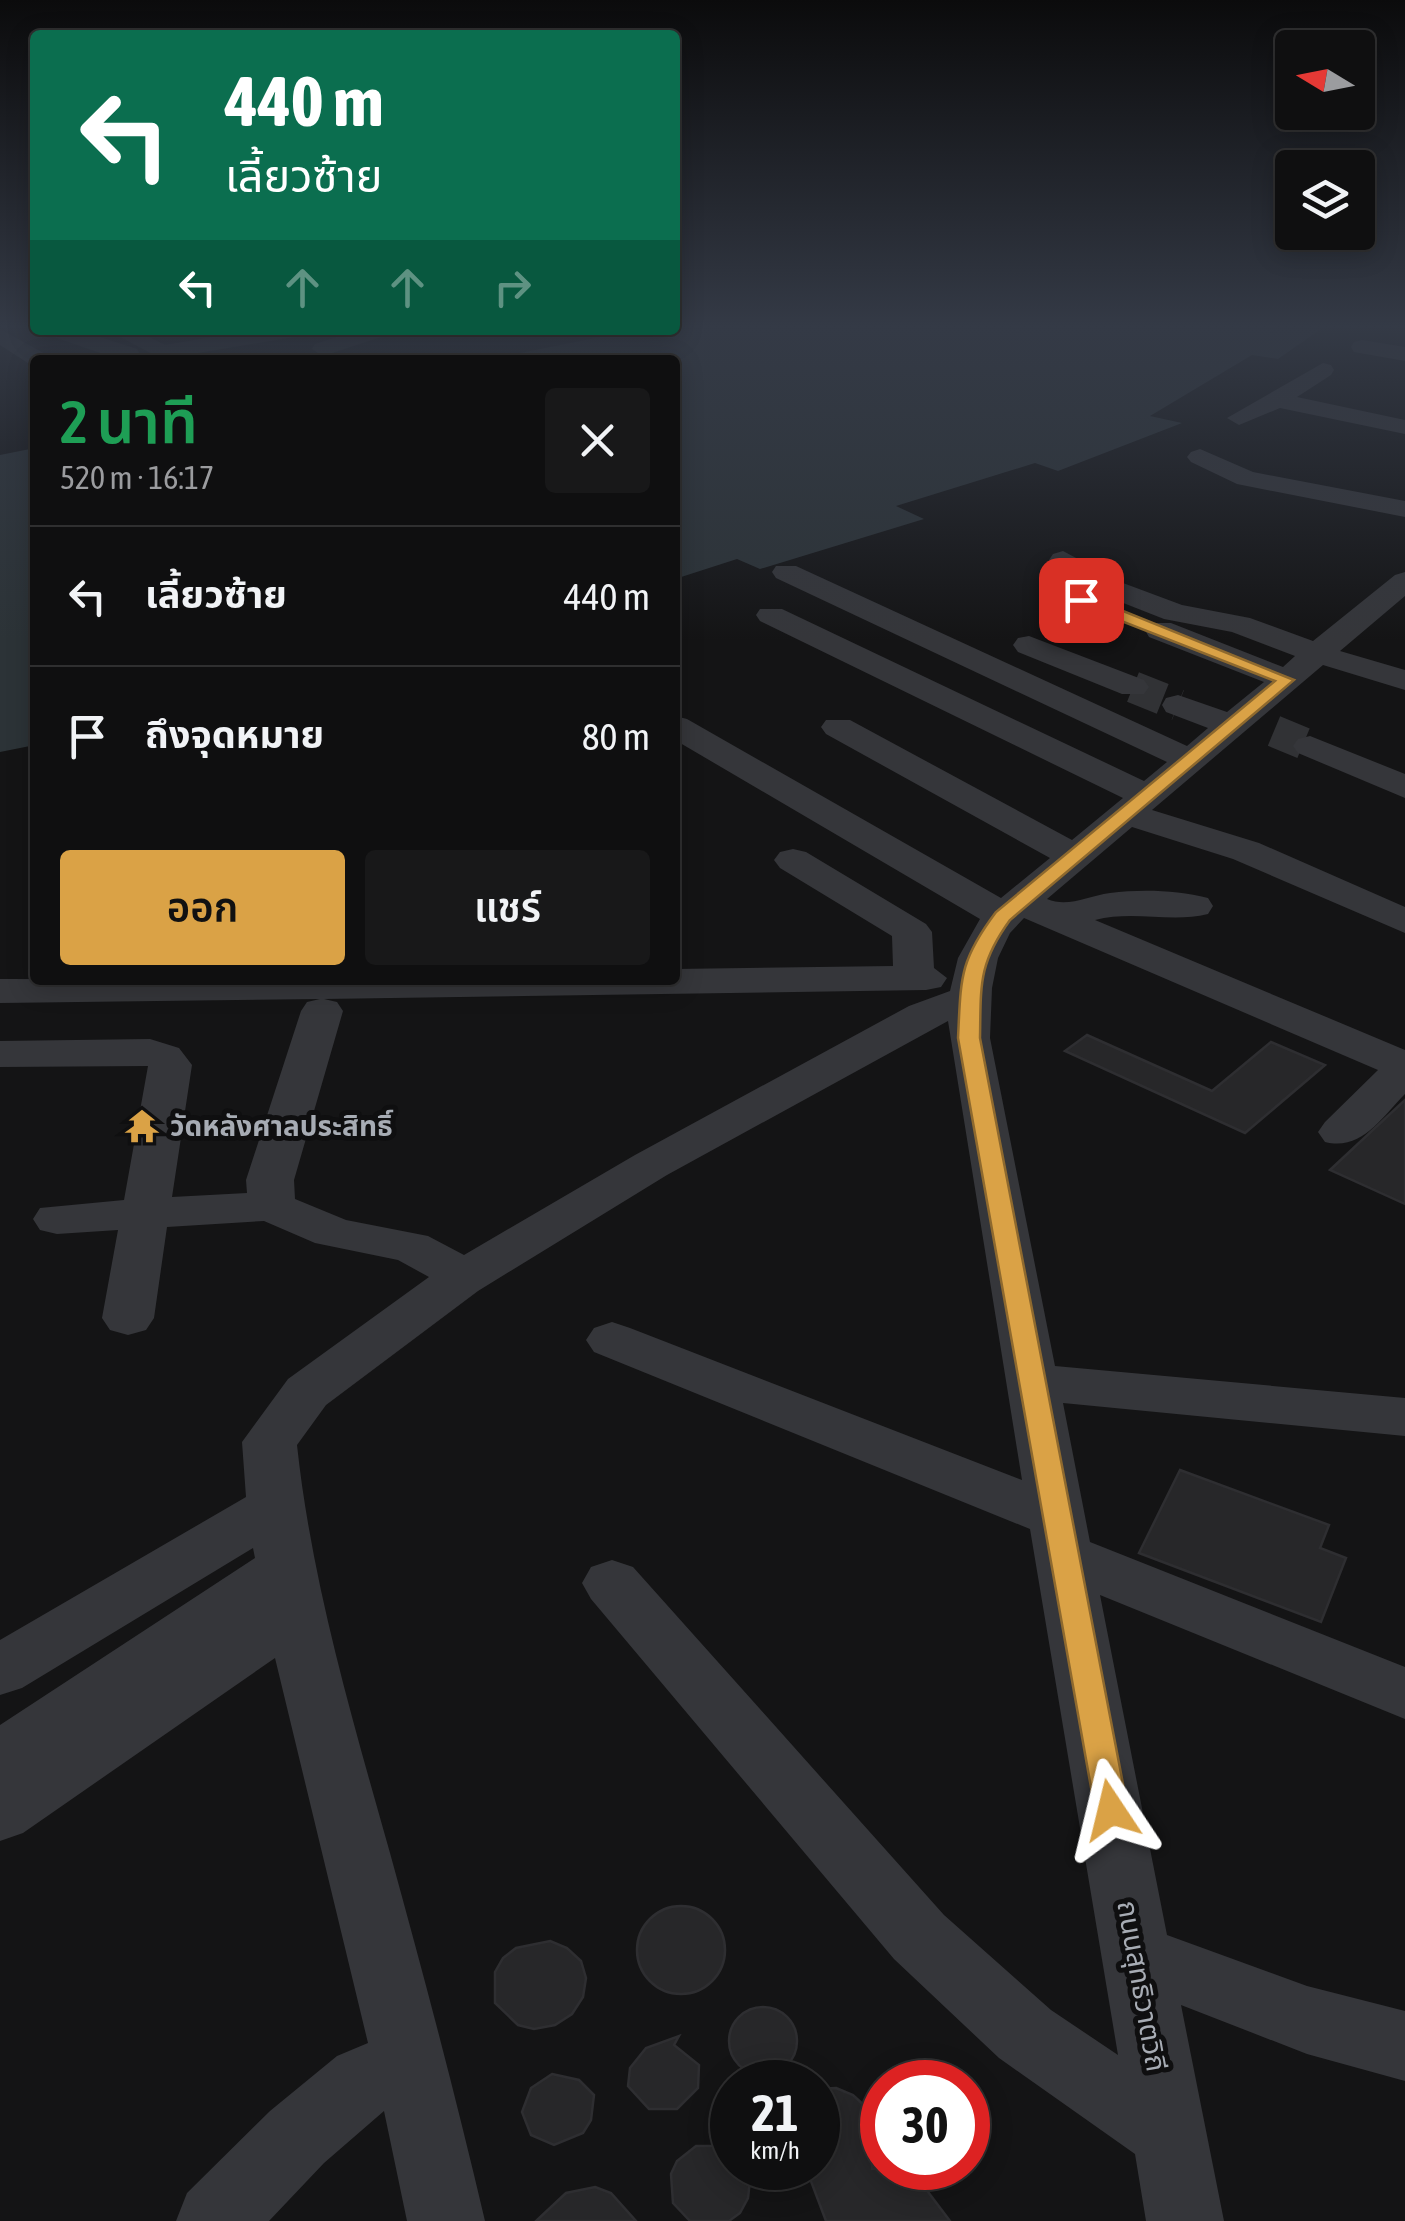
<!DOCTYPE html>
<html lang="th">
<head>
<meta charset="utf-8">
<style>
	body { margin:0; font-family:"Asap Condensed","Noto Sans Thai",sans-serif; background:#181819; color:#f1f3f6; height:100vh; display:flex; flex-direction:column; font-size:38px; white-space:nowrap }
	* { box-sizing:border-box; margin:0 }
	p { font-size:32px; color:#9b9c9f }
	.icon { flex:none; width:55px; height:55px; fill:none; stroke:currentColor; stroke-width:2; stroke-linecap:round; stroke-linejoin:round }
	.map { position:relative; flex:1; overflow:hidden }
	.details { position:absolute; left:30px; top:355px; width:650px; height:630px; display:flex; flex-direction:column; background:#0f0f10; border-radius:10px; box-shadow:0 5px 25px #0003,0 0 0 2px #2f2f30 }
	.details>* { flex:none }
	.banner { position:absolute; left:30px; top:30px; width:650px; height:305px; border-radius:10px; box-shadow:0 5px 25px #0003,0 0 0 2px #2f2f30; background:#0b6e4f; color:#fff; overflow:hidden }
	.needle { width:65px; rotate:280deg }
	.tools { position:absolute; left:1275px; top:30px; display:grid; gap:20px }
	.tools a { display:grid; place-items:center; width:100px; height:100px; border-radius:10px; background:#0f0f10; box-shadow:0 5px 25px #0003,0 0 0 2px #2f2f30; font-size:50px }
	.speed { position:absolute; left:710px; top:2060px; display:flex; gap:20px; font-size:50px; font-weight:700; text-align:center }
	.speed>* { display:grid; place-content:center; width:130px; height:130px; border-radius:50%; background:#0f0f10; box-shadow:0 5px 25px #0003,0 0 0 2px #2f2f30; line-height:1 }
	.speed small { font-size:25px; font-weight:400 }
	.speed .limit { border:15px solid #d22; background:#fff; color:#111 }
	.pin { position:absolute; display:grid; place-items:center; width:85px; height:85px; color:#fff; margin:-42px; border-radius:20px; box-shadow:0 5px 15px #0006 }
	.me { position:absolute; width:110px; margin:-55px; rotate:350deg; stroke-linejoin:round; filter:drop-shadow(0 0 8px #0008) }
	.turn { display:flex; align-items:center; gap:35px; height:210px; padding:0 30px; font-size:45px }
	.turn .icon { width:130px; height:130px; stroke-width:2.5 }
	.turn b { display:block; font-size:70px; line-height:85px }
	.lanes { display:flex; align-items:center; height:95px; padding:0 30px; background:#0003; justify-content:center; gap:50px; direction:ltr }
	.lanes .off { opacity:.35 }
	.round { display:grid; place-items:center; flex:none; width:105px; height:105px; border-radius:10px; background:#181819 }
	.head { display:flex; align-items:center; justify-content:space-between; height:170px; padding:0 30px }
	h1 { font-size:60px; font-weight:600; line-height:75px; color:#1e9e55 }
	.cta { display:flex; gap:20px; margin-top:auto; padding:20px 30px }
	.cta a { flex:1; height:115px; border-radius:10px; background:#daa246; color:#111; font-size:40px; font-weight:600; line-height:115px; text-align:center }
	.cta a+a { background:#181819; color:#f1f3f6 }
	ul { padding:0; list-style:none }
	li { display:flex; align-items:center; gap:30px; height:140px; padding:0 30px; border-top:2px solid #2f2f30 }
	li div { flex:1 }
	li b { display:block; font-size:38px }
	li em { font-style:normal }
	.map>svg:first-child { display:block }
</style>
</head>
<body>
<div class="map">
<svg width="1405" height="2221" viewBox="0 0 1405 2221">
	<rect width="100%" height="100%" fill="#141415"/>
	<g fill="#2c3337">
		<polygon points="680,329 1321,329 1278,359 1252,355 1150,416 1182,423 1058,471 1035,463 896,506 924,519 760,569 737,559 675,579 675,360 486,360 635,330 665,332"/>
		<polygon points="35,448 35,745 0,752 0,455"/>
	</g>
	<g fill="#272729" stroke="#2e2e31" stroke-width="2.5">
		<polygon points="1087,1035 1212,1091 1271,1042 1325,1065 1245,1133 1065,1051"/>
		<polygon points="1405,1100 1405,1204 1330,1170"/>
		<polygon points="1180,1470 1329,1525 1320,1548 1346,1558 1321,1622 1139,1553"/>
		<circle cx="681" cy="1950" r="44"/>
		<polygon points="550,1941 567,1948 581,1961 586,1978 583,1997 572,2014 555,2025 534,2029 518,2025 495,2003 495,1972 503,1958 516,1948"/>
		<circle cx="763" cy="2041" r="34"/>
		<polygon points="679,2036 674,2045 699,2065 698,2088 677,2109 649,2109 628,2086 630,2068 646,2048"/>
		<polygon points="552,2074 579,2080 594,2095 591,2120 583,2133 554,2145 531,2135 522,2112 531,2088"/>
		<polygon points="836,2088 853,2095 867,2108 873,2125 872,2169 910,2168 950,2221 826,2221 806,2168 818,2168 818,2089"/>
		<polygon points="696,2146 716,2146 732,2152 732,2168 745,2168 750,2180 748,2198 740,2213 729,2221 690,2221 673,2203 671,2174 677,2161"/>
		<polygon points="595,2187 611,2193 636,2221 536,2221 566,2193"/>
	</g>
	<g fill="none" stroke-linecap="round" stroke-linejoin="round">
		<g stroke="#313235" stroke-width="32" stroke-dasharray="32 16" stroke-linecap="butt">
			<polyline points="1133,687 1178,705"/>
			<polyline points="1274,731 1310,746"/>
		</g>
		<g fill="#35363a" fill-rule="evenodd">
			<polygon points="0,329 47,355 50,360 35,360 35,366 31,365 0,345"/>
			<polygon points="45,330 78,330 137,349 143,360 121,360 48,335"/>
			<polygon points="107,330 135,330 165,345 254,330 305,330 294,337 162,359"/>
			<polygon points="358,330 390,330 387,335 323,356 312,349 315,344"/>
			<polygon points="1362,340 1405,347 1405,361 1354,352 1351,347 1354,342"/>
			<polygon points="1323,363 1331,365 1334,370 1331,375 1297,397 1405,420 1405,434 1280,408 1239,425 1227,418"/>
			<polygon points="1200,449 1253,472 1405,501 1405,517 1237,484 1191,462 1187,457 1191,452"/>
			<path d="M1063,551l60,32 59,22 68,13 63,23 82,-66 10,-3v24l-65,55 65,19v20l-82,-25 -171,145 107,33 146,64v26l-172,-74 -101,-32 -85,72c21,9 40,-3 63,-6 31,-4 67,-3 98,5l5,8 -5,8c-37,9 -75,-4 -113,6l310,130v44c-24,24 -43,57 -80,48l-7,-10 7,-10 53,-52 -354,-152 -14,15 -12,25 -6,30 -2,50 65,328 350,32v38l-342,-33 27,139 315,125v52l-305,-124 67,340 140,51 98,25v70l-98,-27 -126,-49 43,216h-78l-11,-67 -136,-96 -105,-99 -303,-360 -9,-16 9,-16 21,-7 21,7 311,348 107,95 67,45 -88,-526 -436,-177 -8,-12 8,-12 18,-6 18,6 392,152 -74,-459 -281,154 -189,116 -152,114 -29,40c15,139 55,273 93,408 34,123 66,244 95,368h-78l-23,-110 -60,52 -55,58h-93l11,-28 83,-82 67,-55 31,-13 -93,-385 -252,175 -23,8v-116l255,-167 -2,-10 -231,140 -22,7v-55l246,-143 -4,-55 46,-63 141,-102 -31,-17 -83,-17 -51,-22 -97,6 -13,91 -8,12 -18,5 -18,-5 -8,-12 16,-88 -61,4 -17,-4 -7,-11 7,-11 84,-8 24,-134 -148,1v-26l150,-2 29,9 13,17 -20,132 75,-4 -1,-13 55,-169 6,-9 13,-3 -320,4v-24l675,1v-11l218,-3 -1,-30 -112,-68 -6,-8 6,-8 13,-3 13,3 120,72 6,8 2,36 13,10 -6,9 -15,3 -602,9 13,3 6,9 -49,169 1,19 51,21 82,16 36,19 171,-100 274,-149 41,-15 8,-33 22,-39 -305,-179v-24l12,3 314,179 49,-40 -224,-124 -5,-7 5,-7h24l222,120 51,-42 -363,-177 -4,-6 4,-6h22l362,172 23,-19 -391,-184 -4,-6 4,-6h20l391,180 21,-18 -42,-16 -4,-7 4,-7 12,-3 49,17 37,-30 -115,-45 -4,-7 4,-7h22l112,44 12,-11 -63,-24 -68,-13 -61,-24 -50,-29 -4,-6 4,-6z"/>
			<polygon points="1029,636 1144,680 1149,687 1144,694 1122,694 1018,652 1013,645 1018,638"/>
			<polygon points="1310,736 1405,774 1405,798 1298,753 1293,746 1298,739"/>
		</g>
	</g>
	<linearGradient id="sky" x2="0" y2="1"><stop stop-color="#0b0b0c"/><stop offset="0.51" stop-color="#343a46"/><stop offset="1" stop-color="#343a46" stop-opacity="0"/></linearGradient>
	<rect width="1405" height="640" fill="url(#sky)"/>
	<path fill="#daa246" stroke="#8e692e" stroke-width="2.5" d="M1075,596h11l208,84 -284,240c-32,44 -29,65 -30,118l148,772 -5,11 -12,4 -12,-4 -4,-11 -137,-772c3,-60 1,-77 38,-126l279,-231 -200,-78z"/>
	<defs>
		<g id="temple-bare" transform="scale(2.7)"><path d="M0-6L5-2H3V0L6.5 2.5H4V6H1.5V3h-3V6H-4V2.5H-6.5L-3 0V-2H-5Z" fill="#daa246" stroke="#0f0f10" stroke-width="2.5" paint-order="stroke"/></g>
	</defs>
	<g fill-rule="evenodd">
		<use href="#temple-bare" x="142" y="1126"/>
	</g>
	<g text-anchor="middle" stroke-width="10" stroke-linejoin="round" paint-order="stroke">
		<g font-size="28" font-weight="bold" fill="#a7acb4" stroke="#0f0f10" text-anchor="start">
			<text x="170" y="1136">วัดหลังศาลประสิทธิ์</text>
		</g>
		<g font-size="28" fill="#a7acb4" stroke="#0f0f10">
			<text transform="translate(1142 1986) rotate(80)" y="10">ถนนสุทธิวาตวิถี</text>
		</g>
	</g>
</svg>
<div class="tools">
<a><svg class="needle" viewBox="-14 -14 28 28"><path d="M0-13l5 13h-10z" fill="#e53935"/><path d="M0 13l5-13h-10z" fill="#9b9c9f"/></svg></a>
<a><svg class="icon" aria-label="layers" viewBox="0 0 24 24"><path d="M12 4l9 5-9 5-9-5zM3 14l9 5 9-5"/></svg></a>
</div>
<div class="speed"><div>21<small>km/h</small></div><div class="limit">30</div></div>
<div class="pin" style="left:1081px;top:600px;background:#d93025"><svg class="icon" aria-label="arrive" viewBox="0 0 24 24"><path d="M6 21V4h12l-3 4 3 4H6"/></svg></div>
<svg class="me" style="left:1111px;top:1810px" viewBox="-20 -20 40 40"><path d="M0-17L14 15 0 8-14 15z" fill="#daa246" stroke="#fff" stroke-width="4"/></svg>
<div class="banner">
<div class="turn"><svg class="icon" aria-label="left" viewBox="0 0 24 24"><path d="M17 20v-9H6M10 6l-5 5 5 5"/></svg><div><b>440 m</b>เลี้ยวซ้าย</div></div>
<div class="lanes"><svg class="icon" aria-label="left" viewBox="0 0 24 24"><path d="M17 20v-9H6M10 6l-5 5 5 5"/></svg><svg class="icon off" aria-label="ahead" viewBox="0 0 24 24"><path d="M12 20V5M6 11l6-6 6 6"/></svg><svg class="icon off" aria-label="ahead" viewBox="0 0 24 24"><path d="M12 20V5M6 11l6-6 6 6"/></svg><svg class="icon off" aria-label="right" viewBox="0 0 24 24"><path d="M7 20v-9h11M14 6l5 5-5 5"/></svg></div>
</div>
<section class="details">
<div class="head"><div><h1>2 นาที</h1><p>520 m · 16:17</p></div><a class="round"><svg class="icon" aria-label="close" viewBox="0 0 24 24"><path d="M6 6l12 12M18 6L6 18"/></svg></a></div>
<ul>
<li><svg class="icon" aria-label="left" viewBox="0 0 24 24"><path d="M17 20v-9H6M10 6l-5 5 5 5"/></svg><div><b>เลี้ยวซ้าย</b></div><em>440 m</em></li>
<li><svg class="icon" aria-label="arrive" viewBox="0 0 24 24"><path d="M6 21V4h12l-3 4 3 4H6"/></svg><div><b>ถึงจุดหมาย</b></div><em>80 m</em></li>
</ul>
<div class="cta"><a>ออก</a><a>แชร์</a></div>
</section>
</div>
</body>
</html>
